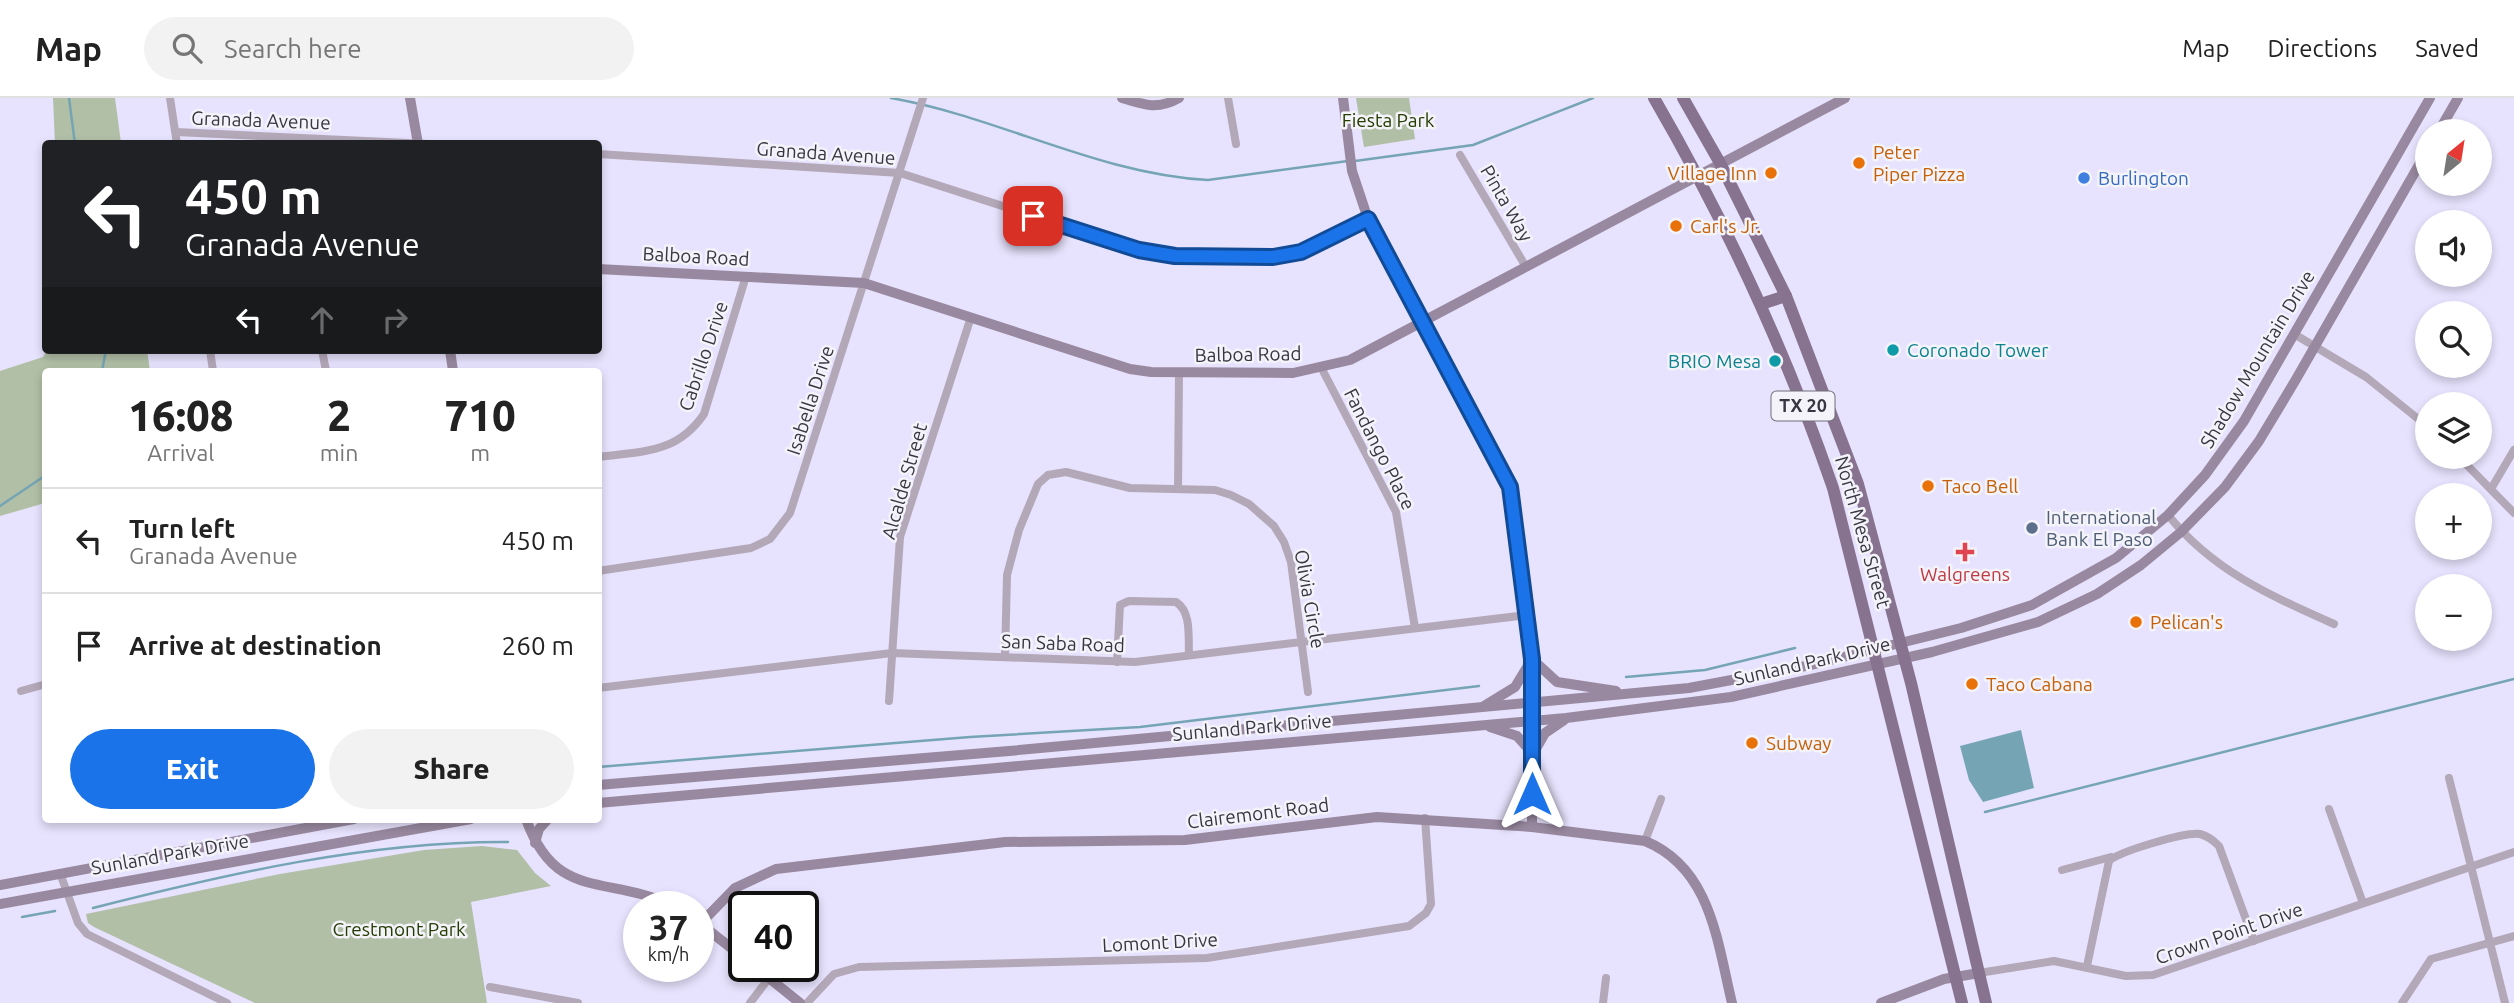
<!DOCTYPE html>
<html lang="en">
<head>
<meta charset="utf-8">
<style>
	body { margin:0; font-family:Ubuntu,sans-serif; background:#f2f2f2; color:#222; height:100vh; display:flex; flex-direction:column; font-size:26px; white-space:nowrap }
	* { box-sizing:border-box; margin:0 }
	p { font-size:23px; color:#767676 }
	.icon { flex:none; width:38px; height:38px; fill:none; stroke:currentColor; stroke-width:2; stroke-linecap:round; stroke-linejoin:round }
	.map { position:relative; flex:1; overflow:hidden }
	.panel { position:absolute; left:42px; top:270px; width:560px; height:455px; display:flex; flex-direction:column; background:#fff; border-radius:7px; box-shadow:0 4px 10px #0003 }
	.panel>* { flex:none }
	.banner { position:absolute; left:42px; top:42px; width:560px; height:214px; border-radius:7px; box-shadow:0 4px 10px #0003; background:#202124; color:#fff; overflow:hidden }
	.needle { width:46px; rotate:30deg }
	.controls { position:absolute; left:2415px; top:21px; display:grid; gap:14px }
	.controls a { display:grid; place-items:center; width:77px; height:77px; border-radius:50%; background:#fff; box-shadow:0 4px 10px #0003; font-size:35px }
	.speed { position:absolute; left:623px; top:793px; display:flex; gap:14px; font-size:35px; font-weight:700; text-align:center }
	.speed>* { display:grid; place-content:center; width:91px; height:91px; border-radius:50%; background:#fff; box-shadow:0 4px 10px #0003; line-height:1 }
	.speed small { font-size:18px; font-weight:400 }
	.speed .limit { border:4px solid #111; border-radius:10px; background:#fff; color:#111 }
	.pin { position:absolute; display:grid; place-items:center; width:60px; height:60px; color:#fff; margin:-30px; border-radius:14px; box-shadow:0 4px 10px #0006 }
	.me { position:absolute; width:77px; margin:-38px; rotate:0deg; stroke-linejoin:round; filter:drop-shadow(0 0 5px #0008) }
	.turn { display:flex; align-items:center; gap:24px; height:147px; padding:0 28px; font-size:32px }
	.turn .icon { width:91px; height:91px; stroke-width:2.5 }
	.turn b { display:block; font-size:49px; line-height:60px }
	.lanes { display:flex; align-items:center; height:66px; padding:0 28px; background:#0003; justify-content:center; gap:35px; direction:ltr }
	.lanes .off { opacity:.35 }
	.eta { display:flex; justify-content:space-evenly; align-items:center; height:119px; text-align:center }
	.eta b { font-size:42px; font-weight:800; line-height:49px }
	.button { display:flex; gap:14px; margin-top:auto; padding:14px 28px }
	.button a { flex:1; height:80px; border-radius:42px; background:#1a73e8; color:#fff; font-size:28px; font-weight:800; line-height:80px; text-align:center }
	.button a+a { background:#f2f2f2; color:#222 }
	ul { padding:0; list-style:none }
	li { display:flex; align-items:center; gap:21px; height:105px; padding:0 28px; border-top:2px solid #e0e0e0 }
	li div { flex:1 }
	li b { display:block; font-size:26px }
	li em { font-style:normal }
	header { display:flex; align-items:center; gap:42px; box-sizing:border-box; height:98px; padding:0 35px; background:#fff; border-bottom:2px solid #e0e0e0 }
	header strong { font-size:33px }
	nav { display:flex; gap:38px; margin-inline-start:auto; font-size:24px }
	.search { width:490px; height:63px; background:#f2f2f2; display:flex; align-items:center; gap:18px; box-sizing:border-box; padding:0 24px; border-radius:38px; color:#767676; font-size:26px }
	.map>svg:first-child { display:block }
</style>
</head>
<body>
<header>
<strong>Map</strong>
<div class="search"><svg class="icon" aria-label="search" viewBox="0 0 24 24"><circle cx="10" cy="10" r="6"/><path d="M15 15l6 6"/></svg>Search here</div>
<nav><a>Map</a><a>Directions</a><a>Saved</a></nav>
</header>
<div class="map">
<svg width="2514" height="905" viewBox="0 0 2514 905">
	<rect width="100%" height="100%" fill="#e7e2fd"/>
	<g fill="#b1bfa6">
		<polygon points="53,0 115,0 121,45 55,45"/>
		<polygon points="1356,0 1409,0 1415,41 1364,49"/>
		<polygon points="47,252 147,252 150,273 46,273 45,405 0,418 0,273 43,259"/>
		<polygon points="482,748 517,752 535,775 551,788 471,804 487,905 255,905 94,829 88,825 86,816 280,776 424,752"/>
	</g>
	<polygon fill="#75a5b5" points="2021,632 2034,690 1983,704 1969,682 1960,648"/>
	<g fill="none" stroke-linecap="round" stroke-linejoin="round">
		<g stroke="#75a5b5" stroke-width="2.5">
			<polyline points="69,0 75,46"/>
			<path d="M891,0c108,19 207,76 317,82l140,-19"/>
			<polyline points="1355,63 1473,47 1593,0"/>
			<polyline points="102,273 106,252"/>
			<polyline points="0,408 46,377"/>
			<polyline points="1626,579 1705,572 1795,550"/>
			<polyline points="598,669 970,639 1140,629 1479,588"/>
			<polyline points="1985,714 2514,581"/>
			<path d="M93,810c134,-34 276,-67 415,-66"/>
			<polyline points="22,819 55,813"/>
		</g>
		<g stroke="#b3a8b8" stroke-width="8">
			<polyline points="170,0 177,46"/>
			<polyline points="1228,0 1236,46"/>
			<polyline points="176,34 429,46"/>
			<path d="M598,56l302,19 239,77c42,7 120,14 161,2 23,-7 46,-22 68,-33"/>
			<polyline points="1460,57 1526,169"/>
			<polyline points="2294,236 2366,279 2427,328"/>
			<polyline points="210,252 213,273"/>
			<polyline points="322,252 326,273"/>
			<polyline points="1322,271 1396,414 1415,530"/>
			<path d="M598,359c44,-6 79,-3 106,-43l42,-138"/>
			<polyline points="2459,359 2514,415"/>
			<polyline points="1178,391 1179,274"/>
			<polyline points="2491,391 2514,352"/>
			<path d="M2168,417c45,56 103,81 166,109"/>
			<polyline points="598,473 751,450 770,441 790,415 923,0"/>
			<polyline points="1005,559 1007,477 1019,432 1038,386 1048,377 1066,374 1130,390 1215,392 1231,397 1249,406 1274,428 1284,444 1291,464 1308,594"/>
			<path d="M1117,564l3,-57 9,-4 47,1c16,10 12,36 13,53"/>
			<polyline points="598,590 892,555 1135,564 1527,517"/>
			<polyline points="21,593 46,586"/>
			<polyline points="889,603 900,439 971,219"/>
			<polyline points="2449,680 2505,905"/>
			<polyline points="2329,711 2363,805"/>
			<polyline points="1645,743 1661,701"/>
			<polyline points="2062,772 2111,759"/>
			<polyline points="60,775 78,825 87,836 227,905"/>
			<path d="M2087,868l22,-105c11,-10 76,-29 91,-27 8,2 14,7 19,12l35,95"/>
			<polyline points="1979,875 2054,863 2126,878 2153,877 2514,754"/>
			<polyline points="490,889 578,905"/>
			<polyline points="750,905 769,880"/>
			<polyline points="807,905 834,876 859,869 1207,860 1409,828 1426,815 1431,806 1425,720"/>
			<polyline points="1603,905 1606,880"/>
			<polyline points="2402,905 2431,861 2514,838"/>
		</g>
		<g stroke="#9989a0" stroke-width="10">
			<polyline points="410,0 418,46"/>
			<path d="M1122,0c22,7 36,12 57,0"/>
			<polyline points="1343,0 1352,73 1368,121 1510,389 1532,561 1532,729"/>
			<polyline points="2439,33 2458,0"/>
			<polyline points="598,171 864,185 1130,271 1151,274 1293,275 1350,262 1845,0"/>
			<polyline points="450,252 453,273"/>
			<polyline points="1484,608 1515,589 1532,561 1557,584 1616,593"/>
			<polyline points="1490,629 1517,638 1533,656 1545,635 1564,622"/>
			<polyline points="598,687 1009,653 1689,590 1811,567 1961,530 2032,507 2116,460 2168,417 2205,377 2244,323 2430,0"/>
			<polyline points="598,705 1566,620 1731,599 1932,554 2038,524 2097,496 2141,467 2181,434 2225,389 2259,343 2295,283 2427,53"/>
			<path d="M526,721c30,84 82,55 147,87"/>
			<polyline points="535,745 539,731 548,721"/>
			<polyline points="0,787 354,721"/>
			<polyline points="0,806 471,721"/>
			<polyline points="698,824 744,860"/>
			<path d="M701,825l34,-35 41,-19 229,-27 180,-2 192,-23 155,10 113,14c66,27 72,100 87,162"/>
			<polyline points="754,868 800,905"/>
			<polyline points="1881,905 1944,881 1979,875"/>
		</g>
		<g stroke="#87738f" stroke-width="12">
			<path d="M1654,0c72,124 132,254 179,390l129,515"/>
			<polyline points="1683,0 1720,65 1786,198 1858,386 1911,585 1986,905"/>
			<polyline points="1761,206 1786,198"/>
		</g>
	</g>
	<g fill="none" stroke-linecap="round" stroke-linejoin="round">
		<g stroke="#114b97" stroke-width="18">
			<polyline id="route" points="1033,118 1139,152 1175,158 1273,159 1301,154 1368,121 1510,389 1532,561 1532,696"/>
		</g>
		<use href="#route" stroke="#1a73e8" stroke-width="12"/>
	</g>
	<g fill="#e8710a" stroke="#f4f3f9" stroke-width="2.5">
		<circle cx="1859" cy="65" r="7"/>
		<circle cx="1771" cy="75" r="7"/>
		<circle cx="1676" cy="128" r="7"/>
		<circle cx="1928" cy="388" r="7"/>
		<circle cx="2136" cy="524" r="7"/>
		<circle cx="1972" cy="586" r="7"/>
		<circle cx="1752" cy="645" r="7"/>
	</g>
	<circle fill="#3f7fe0" stroke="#f4f3f9" stroke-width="2.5" cx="2084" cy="80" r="7"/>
	<g fill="#0f9aa8" stroke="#f4f3f9" stroke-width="2.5">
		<circle cx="1893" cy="252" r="7"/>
		<circle cx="1775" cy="263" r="7"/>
	</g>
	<circle fill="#5c6f8a" stroke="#f4f3f9" stroke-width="2.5" cx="2032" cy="430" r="7"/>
	<path fill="#e0444e" stroke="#f4f3f9" stroke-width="2.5" d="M1961.5 443.5h7v7h7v7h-7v7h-7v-7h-7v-7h7z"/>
	<g text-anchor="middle" stroke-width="5" stroke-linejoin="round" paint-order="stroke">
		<rect fill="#f4f3f9" stroke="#706f7a" stroke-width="2" x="1771.5" y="293.5" width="63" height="29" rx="5"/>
		<g font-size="18" font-weight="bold" fill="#383643">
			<text x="1803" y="314">TX 20</text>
		</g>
		<g font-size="19" fill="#383643" stroke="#f4f3f9">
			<text transform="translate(261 22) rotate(2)" y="7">Granada Avenue</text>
			<text transform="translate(826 55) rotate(4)" y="7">Granada Avenue</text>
			<text transform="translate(1507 105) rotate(60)" y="7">Pinta Way</text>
			<text transform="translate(696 158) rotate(3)" y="7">Balboa Road</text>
			<text transform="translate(1248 256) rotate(-1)" y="7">Balboa Road</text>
			<text transform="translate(703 258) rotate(-71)" y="7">Cabrillo Drive</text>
			<text transform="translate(2257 261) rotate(-59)" y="7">Shadow Mountain Drive</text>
			<text transform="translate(810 302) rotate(-72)" y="7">Isabella Drive</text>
			<text transform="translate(1380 351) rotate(63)" y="7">Fandango Place</text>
			<text transform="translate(904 383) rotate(-74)" y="7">Alcalde Street</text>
			<text transform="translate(1863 434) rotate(74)" y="7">North Mesa Street</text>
			<text transform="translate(1310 501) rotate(80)" y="7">Olivia Circle</text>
			<text transform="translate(1063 545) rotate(2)" y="7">San Saba Road</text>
			<text transform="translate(1812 563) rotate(-13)" y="7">Sunland Park Drive</text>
			<text transform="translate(1252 629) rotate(-5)" y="7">Sunland Park Drive</text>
			<text transform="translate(1258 715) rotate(-7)" y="7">Clairemont Road</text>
			<text transform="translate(170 756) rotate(-10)" y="7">Sunland Park Drive</text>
			<text transform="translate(2229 835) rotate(-19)" y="7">Crown Point Drive</text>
			<text transform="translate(1160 844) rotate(-3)" y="7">Lomont Drive</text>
		</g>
		<g font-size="19" fill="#253d02" stroke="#f4f3f9">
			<text x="1388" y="29">Fiesta Park</text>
			<text x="399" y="838">Crestmont Park</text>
		</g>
		<g font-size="19" fill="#c56008" stroke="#f4f3f9" text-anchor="start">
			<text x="1873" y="61">Peter<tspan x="1873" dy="22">Piper Pizza</tspan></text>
			<text x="1757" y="82" text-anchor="end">Village Inn</text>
			<text x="1690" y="135">Carl's Jr.</text>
			<text x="1942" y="395">Taco Bell</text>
			<text x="2150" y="531">Pelican's</text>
			<text x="1986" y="593">Taco Cabana</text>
			<text x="1766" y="652">Subway</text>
		</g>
		<g font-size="19" fill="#366cbe" stroke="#f4f3f9" text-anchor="start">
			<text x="2098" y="87">Burlington</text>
		</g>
		<g font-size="19" fill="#0d838f" stroke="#f4f3f9" text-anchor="start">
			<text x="1907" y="259">Coronado Tower</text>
			<text x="1761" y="270" text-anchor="end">BRIO Mesa</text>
		</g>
		<g font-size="19" fill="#4e5e75" stroke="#f4f3f9" text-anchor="start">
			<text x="2046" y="426">International<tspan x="2046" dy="22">Bank El Paso</tspan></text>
		</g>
		<g font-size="19" fill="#be3a42" stroke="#f4f3f9">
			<text x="1965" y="483">Walgreens</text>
		</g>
	</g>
</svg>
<div class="controls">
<a><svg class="needle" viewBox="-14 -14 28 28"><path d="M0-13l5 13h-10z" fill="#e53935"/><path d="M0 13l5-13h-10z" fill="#767676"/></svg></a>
<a><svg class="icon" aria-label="sound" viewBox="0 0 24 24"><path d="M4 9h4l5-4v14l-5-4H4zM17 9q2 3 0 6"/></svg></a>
<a><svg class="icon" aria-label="search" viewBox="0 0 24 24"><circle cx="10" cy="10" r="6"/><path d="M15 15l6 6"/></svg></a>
<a><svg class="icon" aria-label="layers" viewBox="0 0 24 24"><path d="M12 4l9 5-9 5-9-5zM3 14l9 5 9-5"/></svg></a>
<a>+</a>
<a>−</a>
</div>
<div class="speed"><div>37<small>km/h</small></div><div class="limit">40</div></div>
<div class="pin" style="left:1033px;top:118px;background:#d93025"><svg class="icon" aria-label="arrive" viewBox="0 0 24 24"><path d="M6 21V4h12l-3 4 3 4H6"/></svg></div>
<svg class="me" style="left:1532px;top:696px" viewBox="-20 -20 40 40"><path d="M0-17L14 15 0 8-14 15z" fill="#1a73e8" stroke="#fff" stroke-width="4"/></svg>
<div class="banner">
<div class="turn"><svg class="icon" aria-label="left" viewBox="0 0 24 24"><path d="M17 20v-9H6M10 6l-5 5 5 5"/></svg><div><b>450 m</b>Granada Avenue</div></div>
<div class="lanes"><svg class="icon" aria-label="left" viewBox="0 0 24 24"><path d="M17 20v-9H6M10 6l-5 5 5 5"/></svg><svg class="icon off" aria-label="ahead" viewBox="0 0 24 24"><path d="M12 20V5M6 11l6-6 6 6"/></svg><svg class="icon off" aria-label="right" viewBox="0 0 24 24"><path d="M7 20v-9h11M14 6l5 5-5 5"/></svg></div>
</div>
<section class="panel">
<div class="eta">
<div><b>16:08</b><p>Arrival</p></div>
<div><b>2</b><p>min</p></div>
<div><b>710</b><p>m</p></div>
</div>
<ul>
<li><svg class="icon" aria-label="left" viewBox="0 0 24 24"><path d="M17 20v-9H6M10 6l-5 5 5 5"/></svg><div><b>Turn left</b><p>Granada Avenue</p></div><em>450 m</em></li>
<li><svg class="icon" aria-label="arrive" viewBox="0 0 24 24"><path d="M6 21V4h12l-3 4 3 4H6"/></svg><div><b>Arrive at destination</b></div><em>260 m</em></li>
</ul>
<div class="button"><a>Exit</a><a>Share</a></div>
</section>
</div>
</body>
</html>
